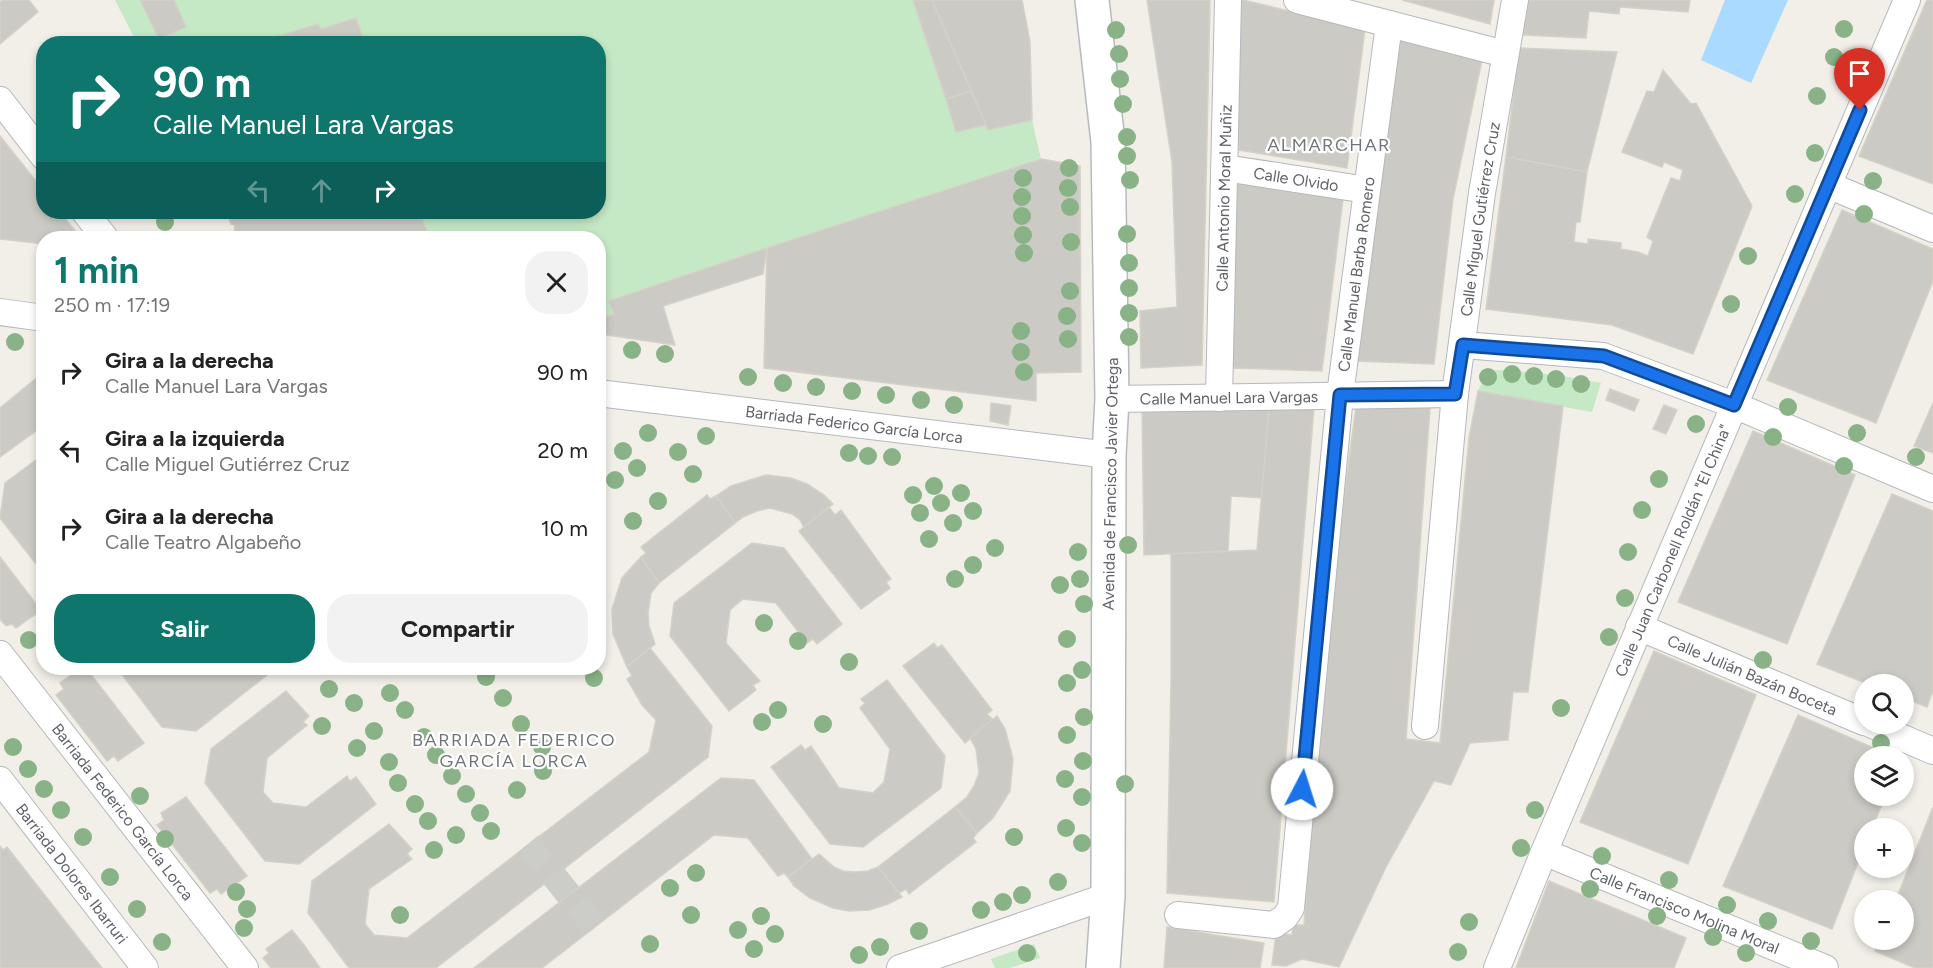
<!DOCTYPE html>
<html lang="es">
<head>
<meta charset="utf-8">
<style>
	body { margin:0; font-family:Figtree,sans-serif; background:#f2f2f2; color:#222; height:100vh; display:flex; flex-direction:column; font-size:22px; white-space:nowrap }
	* { box-sizing:border-box; margin:0 }
	p { font-size:20px; color:#767676 }
	.icon { flex:none; width:33px; height:33px; fill:none; stroke:currentColor; stroke-width:2; stroke-linecap:round; stroke-linejoin:round }
	.map { position:relative; flex:1; overflow:hidden }
	.panel { position:absolute; left:36px; top:231px; width:570px; height:444px; display:flex; flex-direction:column; background:#fff; border-radius:24px; box-shadow:0 3px 9px #0003 }
	.panel>* { flex:none }
	.banner { position:absolute; left:36px; top:36px; width:570px; height:183px; border-radius:24px; box-shadow:0 3px 9px #0003; background:#0f766e; color:#fff; overflow:hidden }
	.tools { position:absolute; left:1854px; top:674px; display:grid; gap:12px }
	.tools a { display:grid; place-items:center; width:60px; height:60px; border-radius:50%; background:#fff; box-shadow:0 3px 9px #0003; font-size:30px }
	.pin { position:absolute; display:grid; place-items:center; width:51px; height:51px; color:#fff; margin:-62px -26px; border-radius:50% 50% 50% 0; rotate:-45deg; box-shadow:0 0 6px #0007 }
	.pin .icon { rotate:45deg }
	.me { position:absolute; width:66px; margin:-33px; rotate:5deg; stroke-linejoin:round; filter:drop-shadow(0 0 4px #0008) }
	.turn { display:flex; align-items:center; gap:21px; height:126px; padding:0 18px; font-size:27px }
	.turn .icon { width:78px; height:78px; stroke-width:2.5 }
	.turn b { display:block; font-size:42px; line-height:51px }
	.lanes { display:flex; align-items:center; height:57px; padding:0 18px; background:#0003; justify-content:center; gap:30px; direction:ltr }
	.lanes .off { opacity:.35 }
	.round { display:grid; place-items:center; flex:none; width:63px; height:63px; border-radius:24px; background:#f2f2f2 }
	.head { display:flex; align-items:center; justify-content:space-between; height:102px; padding:0 18px }
	h1 { font-size:36px; font-weight:700; line-height:45px; color:#0f766e }
	.action { display:flex; gap:12px; margin-top:auto; padding:12px 18px }
	.action a { flex:1; height:69px; border-radius:24px; background:#0f766e; color:#fff; font-size:24px; font-weight:700; line-height:69px; text-align:center }
	.action a+a { background:#f2f2f2; color:#222 }
	ul { padding:0; list-style:none }
	li { display:flex; align-items:center; gap:18px; height:78px; padding:0 18px }
	li div { flex:1 }
	li b { display:block; font-size:22px }
	li em { font-style:normal }
	.map>svg:first-child { display:block }
</style>
</head>
<body>
<div class="map">
<svg width="1933" height="968" viewBox="0 0 1933 968">
	<rect width="100%" height="100%" fill="#f1efe8"/>
	<g fill="#c5e8c5">
		<polygon points="115,0 932,0 988,129 1032,120 1041,159 767,248 763,274 663,306 675,345 599,333 598,238 234,238 234,225 231,224 227,212 598,212 598,44 137,43"/>
		<polygon points="1504,370 1557,375 1601,383 1592,412 1478,391 1488,371"/>
		<polygon points="1034,944 1040,958 1010,968 995,968 991,959"/>
	</g>
	<polygon fill="#aadaff" points="1725,0 1788,0 1751,83 1701,60"/>
	<g fill="#cccac5" stroke="#d6d1c6" stroke-width="1.5">
		<polygon points="3,0 29,0 38,12 0,44 0,2"/>
		<polygon points="140,0 174,0 186,27 159,39"/>
		<polygon points="913,0 932,0 971,91 946,99"/>
		<polygon points="932,0 1022,0 1030,42 1032,120 988,130"/>
		<polygon points="1147,0 1210,0 1202,365 1141,368 1140,311 1177,307 1172,162"/>
		<polygon points="1237,0 1243,0 1365,29 1347,168 1239,150"/>
		<polygon points="1402,0 1494,0 1490,24"/>
		<polygon points="1529,0 1690,0 1688,12 1620,7 1619,14 1589,11 1586,38 1523,35"/>
		<polygon points="1927,0 1933,0 1933,184 1859,156"/>
		<polygon points="356,18 365,44 252,44 318,24 321,29"/>
		<polygon points="1401,37 1482,60 1453,199 1434,364 1355,361 1378,189"/>
		<polygon points="1519,48 1617,52 1587,172 1506,157"/>
		<polygon points="1663,70 1691,104 1696,103 1752,206 1693,354 1612,325 1486,309 1506,157 1587,172 1580,222 1576,222 1574,242 1588,244 1588,239 1621,243 1621,249 1638,252 1648,256 1653,241 1647,237 1671,178 1680,181 1683,170 1664,162 1662,167 1622,152 1647,91 1654,92"/>
		<polygon points="971,91 986,125 956,132 946,99"/>
		<polygon points="0,136 44,191 44,212 60,212 81,238 44,238 44,244 0,239"/>
		<polygon points="1041,159 1080,166 1081,372 1036,373 1036,401 764,368 767,248"/>
		<polygon points="1237,180 1343,198 1322,371 1231,368"/>
		<polygon points="1842,210 1933,249 1933,281 1876,423 1767,380"/>
		<polygon points="227,212 420,212 429,238 234,238 235,225 231,224"/>
		<polygon points="767,248 763,274 663,306 675,345 601,334 603,318 614,314 609,301"/>
		<polygon points="39,376 44,380 44,425 0,457 0,408"/>
		<polygon points="1610,389 1639,400 1634,411 1606,400"/>
		<polygon points="1478,391 1563,406 1528,692 1513,692 1508,740 1470,743 1451,785 1434,781 1386,867 1339,967 1302,959 1286,966 1272,965 1276,933 1292,935 1293,925 1304,925 1316,770 1339,537 1356,406 1430,408 1406,739 1440,743 1469,438"/>
		<polygon points="1270,401 1262,498 1231,496 1228,551 1144,555 1142,405"/>
		<polygon points="991,403 1011,406 1008,425 990,421"/>
		<polygon points="1933,403 1933,453 1914,446"/>
		<polygon points="1664,405 1677,410 1666,434 1653,429"/>
		<polygon points="1314,407 1274,902 1167,893 1171,682 1171,554 1257,550 1269,408"/>
		<polygon points="1753,431 1855,475 1787,644 1678,602"/>
		<polygon points="44,454 44,574 0,518 5,483"/>
		<polygon points="766,475 791,478 807,484 824,495 833,504 804,527 800,520 792,514 770,508 757,511 743,517 735,523 716,496 731,486"/>
		<polygon points="1892,494 1933,511 1933,691 1927,707 1904,698 1904,684 1868,684 1817,664"/>
		<polygon points="707,495 710,499 716,496 735,523 659,583 641,557 646,553 641,547"/>
		<polygon points="829,507 835,515 841,510 891,579 886,582 890,588 861,609 799,531"/>
		<polygon points="752,543 784,548 842,624 817,644 813,639 807,643 776,603 743,599 730,610 726,643 760,681 753,685 756,690 729,711 670,636 674,603"/>
		<polygon points="0,557 41,610 16,628 12,624 6,626 0,619"/>
		<polygon points="641,557 659,583 651,593 648,613 649,626 655,644 627,667 613,634 612,609 622,578"/>
		<polygon points="934,643 937,648 942,645 992,710 987,714 993,720 965,743 903,666"/>
		<polygon points="650,648 712,726 708,757 436,968 349,968 308,913 312,881 389,824 412,849 407,854 412,859 369,889 365,924 374,935 407,938 649,752 656,720 642,705 627,679 632,676 627,667"/>
		<polygon points="1654,651 1756,695 1688,864 1580,822"/>
		<polygon points="81,668 86,668 144,743 118,761 114,756 107,761 56,695 64,689 60,683"/>
		<polygon points="117,668 167,668 170,671 203,674 211,668 270,668 272,671 196,731 162,727"/>
		<polygon points="887,680 945,756 941,788 863,847 830,844 771,767 801,745 805,750 811,746 839,788 873,793 884,782 890,749 860,708 865,703 861,699"/>
		<polygon points="286,691 309,716 303,722 307,725 267,758 263,792 273,803 306,807 347,776 350,781 356,777 376,804 299,864 265,861 205,783 211,749"/>
		<polygon points="1798,715 1892,756 1864,756 1864,795 1886,795 1872,828 1864,828 1864,847 1832,929 1723,886"/>
		<polygon points="997,716 1005,729 1013,759 1010,791 993,818 977,833 955,807 967,797 974,786 979,773 976,749 970,738"/>
		<polygon points="721,778 754,780 812,859 788,877 784,873 778,876 748,838 714,835 542,968 474,968"/>
		<polygon points="186,797 247,876 221,894 217,889 210,893 157,825 164,820 161,813"/>
		<polygon points="955,807 977,833 973,838 976,842 909,894 906,889 899,893 878,867"/>
		<polygon points="1933,807 1933,968 1915,968 1875,951 1880,939 1904,939 1904,900 1896,900"/>
		<polygon points="0,846 3,850 7,847 102,968 0,968"/>
		<polygon points="819,854 834,867 843,871 855,872 868,871 878,867 902,897 888,904 869,910 849,911 833,908 810,898 794,886 788,877"/>
		<polygon points="1549,881 1686,938 1674,968 1516,968"/>
		<polygon points="1167,927 1264,943 1260,968 1164,968"/>
		<polygon points="292,930 304,945 320,968 271,968 263,958 269,953 266,949"/>
	</g>
	<g fill="none" stroke-linecap="round" stroke-linejoin="round">
		<polyline stroke="#ccccc8" stroke-width="26" stroke-dasharray="26 13" stroke-linecap="butt" points="528,844 595,927"/>
		<g stroke="#b5b8bc" stroke-width="28">
			<g id="street">
				<polyline points="1297,0 1505,54"/>
				<polyline points="0,100 44,157"/>
				<path id="s1" d="M1225,168l142,22"/>
				<polyline points="1828,185 1933,229"/>
				<polyline points="85,212 105,238"/>
				<polyline points="0,312 44,318"/>
				<polyline points="1463,345 1603,356 1734,405 1933,489"/>
				<path id="s2" d="M598,393l511,62"/>
				<path id="s3" d="M1219,398l9,-398"/>
				<path id="s4" d="M1112,399l343,-5"/>
				<path id="s5" d="M1639,627l225,95"/>
				<path id="s6" d="M0,654l245,314"/>
				<polyline points="1868,723 1933,751"/>
				<path id="s7" d="M1425,726l30,-332 27,-201 33,-193"/>
				<path id="s8" d="M0,780l145,188"/>
				<path id="s9" d="M1544,852l281,116"/>
				<path id="s10" d="M1178,915l96,10 11,-8 6,-9 49,-513 49,-371"/>
				<polyline points="900,968 1108,896"/>
				<path id="s11" d="M1497,968l47,-116 363,-852"/>
			</g>
		</g>
		<g stroke="#b6babf" stroke-width="36">
			<polyline id="secondary" points="1092,0 1108,142 1112,399 1109,455 1108,896 1103,968"/>
		</g>
		<use href="#street" stroke="#fff" stroke-width="26"/>
		<use href="#secondary" stroke="#fff" stroke-width="33"/>
	</g>
	<g fill="#89b387">
		<circle cx="1844" cy="29" r="9"/>
		<circle cx="1116" cy="30" r="9"/>
		<circle cx="1119" cy="54" r="9"/>
		<circle cx="1834" cy="57" r="9"/>
		<circle cx="1120" cy="79" r="9"/>
		<circle cx="1817" cy="96" r="9"/>
		<circle cx="1123" cy="104" r="9"/>
		<circle cx="1127" cy="137" r="9"/>
		<circle cx="1815" cy="153" r="9"/>
		<circle cx="1127" cy="156" r="9"/>
		<circle cx="1069" cy="168" r="9"/>
		<circle cx="1023" cy="178" r="9"/>
		<circle cx="1130" cy="180" r="9"/>
		<circle cx="1873" cy="181" r="9"/>
		<circle cx="1068" cy="188" r="9"/>
		<circle cx="1795" cy="194" r="9"/>
		<circle cx="1022" cy="197" r="9"/>
		<circle cx="1070" cy="207" r="9"/>
		<circle cx="1864" cy="214" r="9"/>
		<circle cx="1022" cy="216" r="9"/>
		<circle cx="165" cy="222" r="9"/>
		<circle cx="1127" cy="234" r="9"/>
		<circle cx="1023" cy="235" r="9"/>
		<circle cx="1071" cy="242" r="9"/>
		<circle cx="1024" cy="253" r="9"/>
		<circle cx="1748" cy="256" r="9"/>
		<circle cx="1129" cy="263" r="9"/>
		<circle cx="1129" cy="288" r="9"/>
		<circle cx="1070" cy="291" r="9"/>
		<circle cx="1731" cy="304" r="9"/>
		<circle cx="1129" cy="313" r="9"/>
		<circle cx="1067" cy="316" r="9"/>
		<circle cx="1021" cy="331" r="9"/>
		<circle cx="1129" cy="337" r="9"/>
		<circle cx="1068" cy="339" r="9"/>
		<circle cx="15" cy="342" r="9"/>
		<circle cx="632" cy="350" r="9"/>
		<circle cx="1021" cy="352" r="9"/>
		<circle cx="665" cy="354" r="9"/>
		<circle cx="1024" cy="372" r="9"/>
		<circle cx="1512" cy="374" r="9"/>
		<circle cx="1534" cy="376" r="9"/>
		<circle cx="748" cy="377" r="9"/>
		<circle cx="1488" cy="377" r="9"/>
		<circle cx="1556" cy="379" r="9"/>
		<circle cx="783" cy="383" r="9"/>
		<circle cx="1581" cy="384" r="9"/>
		<circle cx="816" cy="387" r="9"/>
		<circle cx="852" cy="391" r="9"/>
		<circle cx="886" cy="395" r="9"/>
		<circle cx="921" cy="400" r="9"/>
		<circle cx="954" cy="405" r="9"/>
		<circle cx="1788" cy="407" r="9"/>
		<circle cx="1696" cy="424" r="9"/>
		<circle cx="648" cy="433" r="9"/>
		<circle cx="1857" cy="433" r="9"/>
		<circle cx="706" cy="436" r="9"/>
		<circle cx="1773" cy="437" r="9"/>
		<circle cx="623" cy="451" r="9"/>
		<circle cx="678" cy="452" r="9"/>
		<circle cx="849" cy="453" r="9"/>
		<circle cx="868" cy="456" r="9"/>
		<circle cx="892" cy="457" r="9"/>
		<circle cx="1916" cy="457" r="9"/>
		<circle cx="1844" cy="466" r="9"/>
		<circle cx="637" cy="468" r="9"/>
		<circle cx="693" cy="474" r="9"/>
		<circle cx="1659" cy="479" r="9"/>
		<circle cx="615" cy="480" r="9"/>
		<circle cx="934" cy="486" r="9"/>
		<circle cx="961" cy="493" r="9"/>
		<circle cx="913" cy="495" r="9"/>
		<circle cx="658" cy="501" r="9"/>
		<circle cx="941" cy="503" r="9"/>
		<circle cx="1642" cy="510" r="9"/>
		<circle cx="973" cy="511" r="9"/>
		<circle cx="920" cy="513" r="9"/>
		<circle cx="633" cy="521" r="9"/>
		<circle cx="953" cy="523" r="9"/>
		<circle cx="929" cy="539" r="9"/>
		<circle cx="1128" cy="545" r="9"/>
		<circle cx="995" cy="548" r="9"/>
		<circle cx="1078" cy="552" r="9"/>
		<circle cx="1628" cy="552" r="9"/>
		<circle cx="973" cy="565" r="9"/>
		<circle cx="955" cy="579" r="9"/>
		<circle cx="1080" cy="579" r="9"/>
		<circle cx="1060" cy="585" r="9"/>
		<circle cx="1625" cy="598" r="9"/>
		<circle cx="1084" cy="604" r="9"/>
		<circle cx="764" cy="623" r="9"/>
		<circle cx="1609" cy="637" r="9"/>
		<circle cx="1067" cy="639" r="9"/>
		<circle cx="29" cy="640" r="9"/>
		<circle cx="798" cy="641" r="9"/>
		<circle cx="1763" cy="660" r="9"/>
		<circle cx="849" cy="662" r="9"/>
		<circle cx="1082" cy="670" r="9"/>
		<circle cx="486" cy="677" r="9"/>
		<circle cx="594" cy="678" r="9"/>
		<circle cx="1067" cy="683" r="9"/>
		<circle cx="329" cy="689" r="9"/>
		<circle cx="390" cy="693" r="9"/>
		<circle cx="503" cy="698" r="9"/>
		<circle cx="354" cy="703" r="9"/>
		<circle cx="1561" cy="708" r="9"/>
		<circle cx="405" cy="710" r="9"/>
		<circle cx="778" cy="710" r="9"/>
		<circle cx="1084" cy="717" r="9"/>
		<circle cx="762" cy="722" r="9"/>
		<circle cx="521" cy="724" r="9"/>
		<circle cx="823" cy="724" r="9"/>
		<circle cx="322" cy="726" r="9"/>
		<circle cx="374" cy="731" r="9"/>
		<circle cx="1067" cy="735" r="9"/>
		<circle cx="424" cy="737" r="9"/>
		<circle cx="1881" cy="743" r="9"/>
		<circle cx="13" cy="747" r="9"/>
		<circle cx="542" cy="747" r="9"/>
		<circle cx="357" cy="748" r="9"/>
		<circle cx="436" cy="755" r="9"/>
		<circle cx="1083" cy="761" r="9"/>
		<circle cx="389" cy="762" r="9"/>
		<circle cx="28" cy="769" r="9"/>
		<circle cx="543" cy="771" r="9"/>
		<circle cx="452" cy="776" r="9"/>
		<circle cx="1065" cy="779" r="9"/>
		<circle cx="398" cy="783" r="9"/>
		<circle cx="1125" cy="784" r="9"/>
		<circle cx="44" cy="789" r="9"/>
		<circle cx="517" cy="790" r="9"/>
		<circle cx="466" cy="794" r="9"/>
		<circle cx="140" cy="796" r="9"/>
		<circle cx="1082" cy="797" r="9"/>
		<circle cx="415" cy="804" r="9"/>
		<circle cx="61" cy="810" r="9"/>
		<circle cx="1535" cy="810" r="9"/>
		<circle cx="480" cy="813" r="9"/>
		<circle cx="428" cy="821" r="9"/>
		<circle cx="1066" cy="828" r="9"/>
		<circle cx="491" cy="831" r="9"/>
		<circle cx="456" cy="835" r="9"/>
		<circle cx="83" cy="837" r="9"/>
		<circle cx="1014" cy="837" r="9"/>
		<circle cx="165" cy="839" r="9"/>
		<circle cx="1082" cy="843" r="9"/>
		<circle cx="1521" cy="848" r="9"/>
		<circle cx="434" cy="850" r="9"/>
		<circle cx="1602" cy="856" r="9"/>
		<circle cx="696" cy="873" r="9"/>
		<circle cx="110" cy="877" r="9"/>
		<circle cx="1669" cy="880" r="9"/>
		<circle cx="1058" cy="882" r="9"/>
		<circle cx="670" cy="888" r="9"/>
		<circle cx="1590" cy="889" r="9"/>
		<circle cx="236" cy="892" r="9"/>
		<circle cx="1022" cy="895" r="9"/>
		<circle cx="1003" cy="902" r="9"/>
		<circle cx="1727" cy="905" r="9"/>
		<circle cx="137" cy="909" r="9"/>
		<circle cx="247" cy="909" r="9"/>
		<circle cx="981" cy="910" r="9"/>
		<circle cx="400" cy="915" r="9"/>
		<circle cx="691" cy="915" r="9"/>
		<circle cx="761" cy="916" r="9"/>
		<circle cx="1657" cy="916" r="9"/>
		<circle cx="1768" cy="921" r="9"/>
		<circle cx="1469" cy="922" r="9"/>
		<circle cx="244" cy="928" r="9"/>
		<circle cx="738" cy="930" r="9"/>
		<circle cx="919" cy="931" r="9"/>
		<circle cx="775" cy="934" r="9"/>
		<circle cx="1713" cy="937" r="9"/>
		<circle cx="1811" cy="941" r="9"/>
		<circle cx="162" cy="942" r="9"/>
		<circle cx="650" cy="944" r="9"/>
		<circle cx="880" cy="947" r="9"/>
		<circle cx="754" cy="949" r="9"/>
		<circle cx="1458" cy="952" r="9"/>
		<circle cx="1027" cy="953" r="9"/>
		<circle cx="1746" cy="953" r="9"/>
		<circle cx="859" cy="955" r="9"/>
	</g>
	<g fill="none" stroke-linecap="round" stroke-linejoin="round">
		<g stroke="#114b97" stroke-width="15">
			<polyline id="route" points="1302,789 1340,395 1455,394 1463,345 1604,356 1734,405 1860,110"/>
		</g>
		<use href="#route" stroke="#1a73e8" stroke-width="10"/>
	</g>
	<g text-anchor="middle" stroke-width="4.5" stroke-linejoin="round" paint-order="stroke">
		<g font-size="16" fill="#5f6368" stroke="#fff">
			<text dy="6" stroke="none"><textPath href="#s1" startOffset="72">Calle Olvido</textPath></text>
			<text dy="6" stroke="none"><textPath href="#s3" startOffset="200">Calle Antonio Moral Muñiz</textPath></text>
			<text dy="6" stroke="none"><textPath href="#s7" startOffset="510">Calle Miguel Gutiérrez Cruz</textPath></text>
			<text dy="6" stroke="none"><textPath href="#s10" startOffset="758">Calle Manuel Barba Romero</textPath></text>
			<text dy="6" stroke="none"><textPath href="#s4" startOffset="117">Calle Manuel Lara Vargas</textPath></text>
			<text dy="6" stroke="none"><textPath href="#s2" startOffset="258">Barriada Federico García Lorca</textPath></text>
			<text transform="translate(1110 484) rotate(-89)" y="6">Avenida de Francisco Javier Ortega</text>
			<text dy="6" stroke="none"><textPath href="#s11" startOffset="453">Calle Juan Carbonell Roldán "El China"</textPath></text>
			<text dy="6" stroke="none"><textPath href="#s5" startOffset="123">Calle Julián Bazán Boceta</textPath></text>
			<text dy="6" stroke="none"><textPath href="#s6" startOffset="200">Barriada Federico García Lorca</textPath></text>
			<text dy="6" stroke="none"><textPath href="#s8" startOffset="118">Barriada Dolores Ibarruri</textPath></text>
			<text dy="6" stroke="none"><textPath href="#s9" startOffset="152">Calle Francisco Molina Moral</textPath></text>
		</g>
		<g font-size="18" letter-spacing="1.5" fill="#70757a" stroke="#fff">
			<text x="1329" y="151">ALMARCHAR</text>
			<text x="514" y="746">BARRIADA FEDERICO<tspan x="514" dy="21">GARCÍA LORCA</tspan></text>
		</g>
	</g>
</svg>
<div class="tools">
<a><svg class="icon" aria-label="search" viewBox="0 0 24 24"><circle cx="10" cy="10" r="6"/><path d="M15 15l6 6"/></svg></a>
<a><svg class="icon" aria-label="layers" viewBox="0 0 24 24"><path d="M12 4l9 5-9 5-9-5zM3 14l9 5 9-5"/></svg></a>
<a>+</a>
<a>−</a>
</div>
<div class="pin" style="left:1860px;top:110px;background:#d93025"><svg class="icon" aria-label="arrive" viewBox="0 0 24 24"><path d="M6 21V4h12l-3 4 3 4H6"/></svg></div>
<svg class="me" style="left:1302px;top:789px" viewBox="-20 -20 40 40"><circle r="19" fill="#fff"/><path d="M0-13L10 11 0 6-10 11z" fill="#1a73e8"/></svg>
<div class="banner">
<div class="turn"><svg class="icon" aria-label="right" viewBox="0 0 24 24"><path d="M7 20v-9h11M14 6l5 5-5 5"/></svg><div><b>90 m</b>Calle Manuel Lara Vargas</div></div>
<div class="lanes"><svg class="icon off" aria-label="left" viewBox="0 0 24 24"><path d="M17 20v-9H6M10 6l-5 5 5 5"/></svg><svg class="icon off" aria-label="ahead" viewBox="0 0 24 24"><path d="M12 20V5M6 11l6-6 6 6"/></svg><svg class="icon" aria-label="right" viewBox="0 0 24 24"><path d="M7 20v-9h11M14 6l5 5-5 5"/></svg></div>
</div>
<section class="panel">
<div class="head"><div><h1>1 min</h1><p>250 m · 17:19</p></div><a class="round"><svg class="icon" aria-label="close" viewBox="0 0 24 24"><path d="M6 6l12 12M18 6L6 18"/></svg></a></div>
<ul>
<li><svg class="icon" aria-label="right" viewBox="0 0 24 24"><path d="M7 20v-9h11M14 6l5 5-5 5"/></svg><div><b>Gira a la derecha</b><p>Calle Manuel Lara Vargas</p></div><em>90 m</em></li>
<li><svg class="icon" aria-label="left" viewBox="0 0 24 24"><path d="M17 20v-9H6M10 6l-5 5 5 5"/></svg><div><b>Gira a la izquierda</b><p>Calle Miguel Gutiérrez Cruz</p></div><em>20 m</em></li>
<li><svg class="icon" aria-label="right" viewBox="0 0 24 24"><path d="M7 20v-9h11M14 6l5 5-5 5"/></svg><div><b>Gira a la derecha</b><p>Calle Teatro Algabeño</p></div><em>10 m</em></li>
</ul>
<div class="action"><a>Salir</a><a>Compartir</a></div>
</section>
</div>
</body>
</html>
